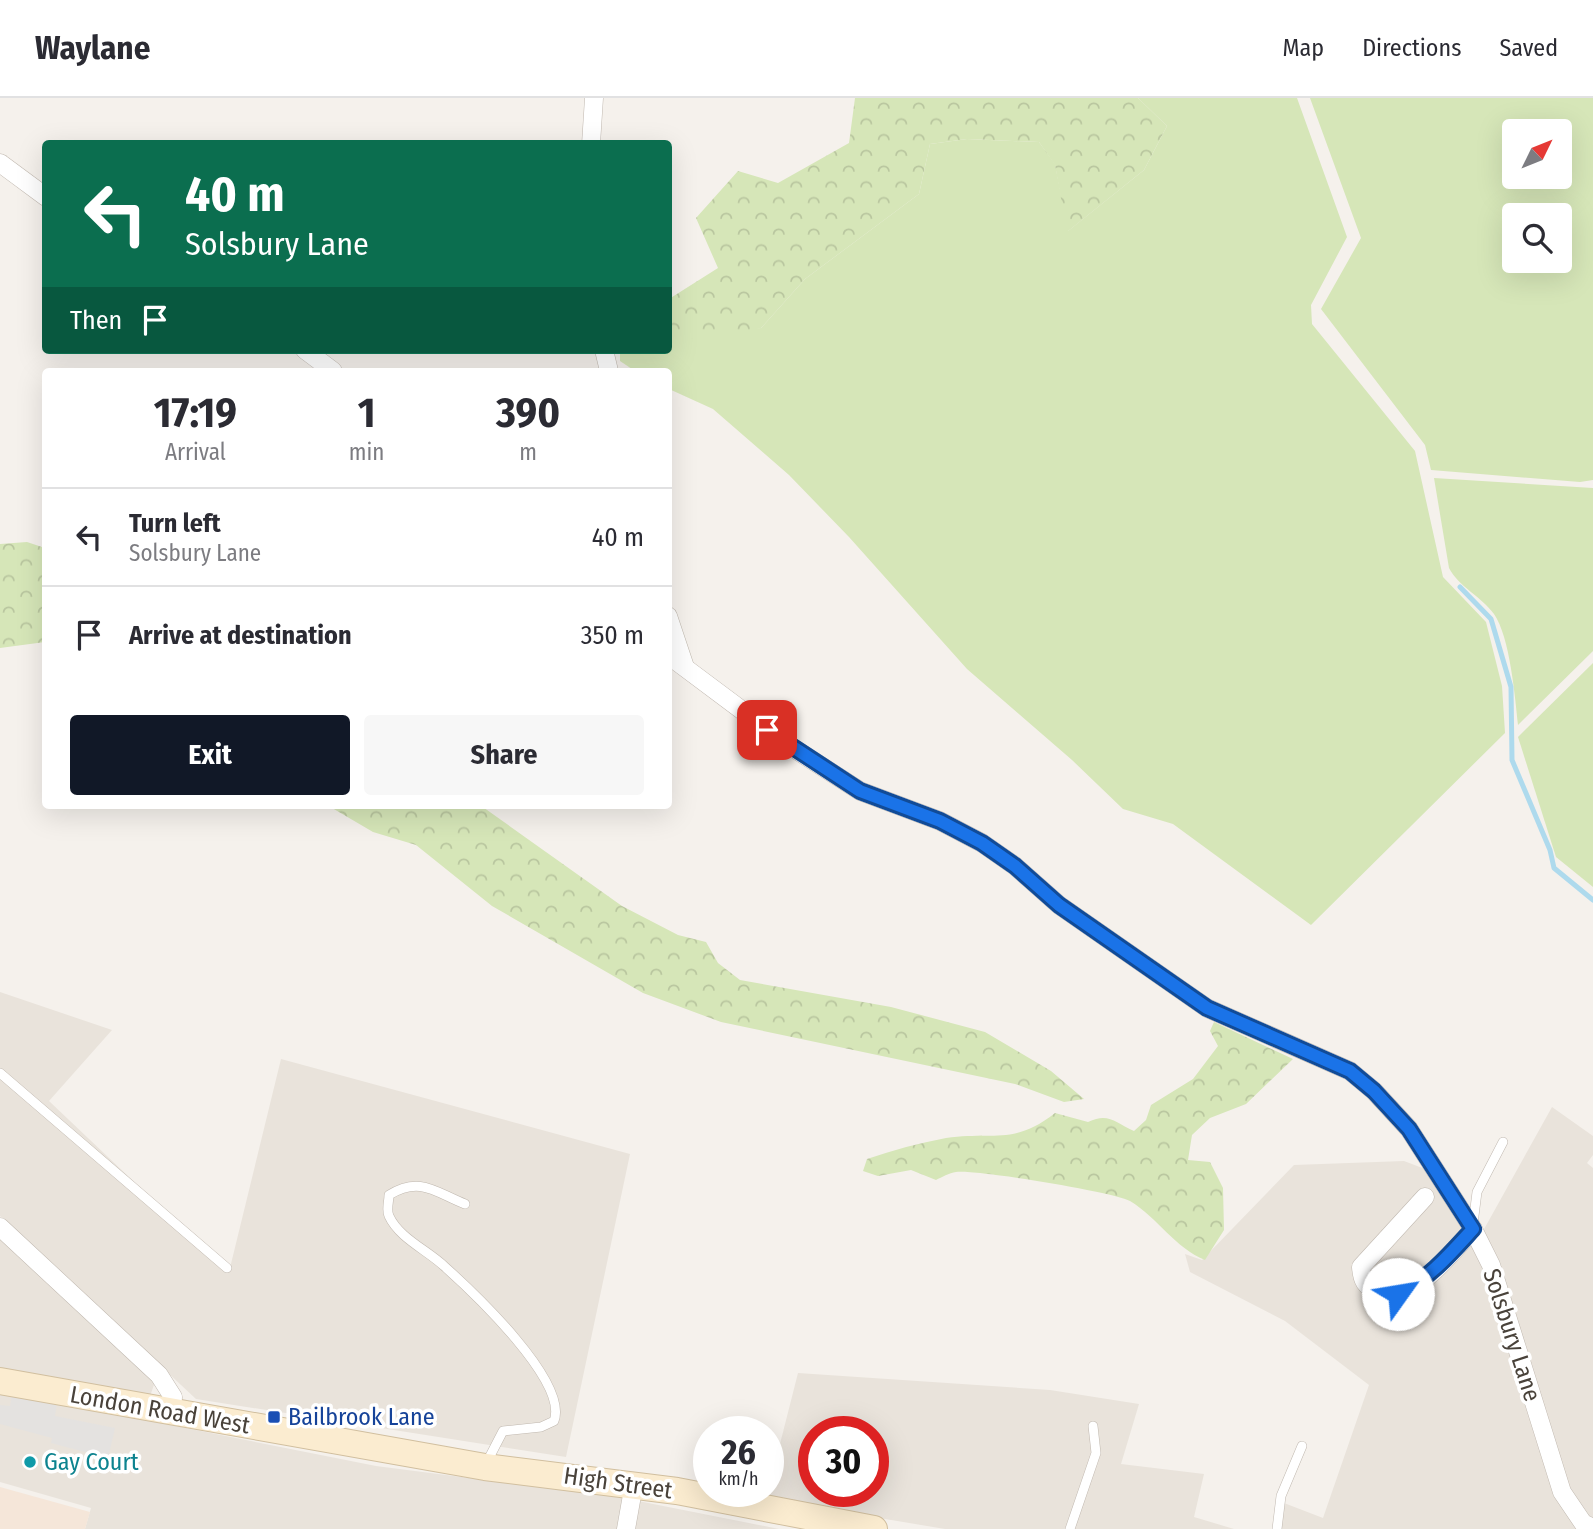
<!DOCTYPE html>
<html lang="en">
<head>
<meta charset="utf-8">
<style>
	body { margin:0; font-family:"Fira Sans Condensed",sans-serif; background:#f7f7f7; color:#2b2b33; height:100vh; display:flex; flex-direction:column; font-size:26px; white-space:nowrap }
	* { box-sizing:border-box; margin:0 }
	p { font-size:23px; color:#7c7c81 }
	.icon { flex:none; width:38px; height:38px; fill:none; stroke:currentColor; stroke-width:2; stroke-linecap:round; stroke-linejoin:round }
	.map { position:relative; flex:1; overflow:hidden }
	.side { position:absolute; left:42px; top:270px; width:630px; height:441px; display:flex; flex-direction:column; background:#fff; border-radius:7px; box-shadow:0 7px 28px #0002 }
	.side>* { flex:none }
	.top-card { position:absolute; left:42px; top:42px; width:630px; height:214px; border-radius:7px; box-shadow:0 7px 28px #0002; background:#0b6e4f; color:#fff; overflow:hidden }
	.needle { width:46px; rotate:47deg }
	.fabs { position:absolute; left:1502px; top:21px; display:grid; gap:14px }
	.fabs a { display:grid; place-items:center; width:70px; height:70px; border-radius:7px; background:#fff; box-shadow:0 7px 28px #0002; font-size:35px }
	.speed { position:absolute; left:693px; top:1318px; display:flex; gap:14px; font-size:35px; font-weight:700; text-align:center }
	.speed>* { display:grid; place-content:center; width:91px; height:91px; border-radius:50%; background:#fff; box-shadow:0 7px 28px #0002; line-height:1 }
	.speed small { font-size:18px; font-weight:400 }
	.speed .limit { border:10px solid #d22; background:#fff; color:#111 }
	.pin { position:absolute; display:grid; place-items:center; width:60px; height:60px; color:#fff; margin:-30px; border-radius:14px; box-shadow:0 4px 10px #0006 }
	.me { position:absolute; width:77px; margin:-38px; rotate:58deg; stroke-linejoin:round; filter:drop-shadow(0 0 5px #0008) }
	.turn { display:flex; align-items:center; gap:24px; height:147px; padding:0 28px; font-size:32px }
	.turn .icon { width:91px; height:91px; stroke-width:2.5 }
	.turn b { display:block; font-size:49px; line-height:60px }
	.then { display:flex; align-items:center; height:66px; padding:0 28px; background:#0003; gap:14px; font-size:26px }
	.eta { display:flex; justify-content:space-evenly; align-items:center; height:119px; text-align:center }
	.eta b { font-size:42px; font-weight:700; line-height:49px }
	.action { display:flex; gap:14px; margin-top:auto; padding:14px 28px }
	.action a { flex:1; height:80px; border-radius:7px; background:#111827; color:#fff; font-size:28px; font-weight:700; line-height:80px; text-align:center }
	.action a+a { background:#f7f7f7; color:#2b2b33 }
	ul { padding:0; list-style:none }
	li { display:flex; align-items:center; gap:21px; height:98px; padding:0 28px; border-top:2px solid #e1e1e2 }
	li div { flex:1 }
	li b { display:block; font-size:26px }
	li em { font-style:normal }
	header { display:flex; align-items:center; gap:42px; box-sizing:border-box; height:98px; padding:0 35px; background:#fff; border-bottom:2px solid #e1e1e2 }
	header strong { font-size:33px }
	nav { display:flex; gap:38px; margin-inline-start:auto; font-size:24px }
	.map>svg:first-child { display:block }
</style>
</head>
<body>
<header>
<strong>Waylane</strong>
<nav><a>Map</a><a>Directions</a><a>Saved</a></nav>
</header>
<div class="map">
<svg width="1593" height="1431" viewBox="0 0 1593 1431">
	<defs>
		<pattern id="forest-crowns" width="20" height="18" patternUnits="userSpaceOnUse" patternTransform="scale(1.75)"><rect width="20" height="18" fill="#d6e6b8"/><path d="M2 6a3 3 0 1 1 6 0M12 15a3 3 0 1 1 6 0" fill="none" stroke="#b9c69f"/></pattern>
	</defs>
	<rect width="100%" height="100%" fill="#f5f1ec"/>
	<g fill="#e9e3db" fill-rule="evenodd">
		<polygon points="0,894 112,932 49,1003 229,1174 281,961 630,1056 566,1359 196,1301 0,1118"/>
		<polygon points="1552,1009 1593,1038 1593,1057 1587,1065 1593,1070 1593,1431 1281,1431 1284,1405 1323,1420 1369,1287 1285,1223 1190,1174 1185,1156 1202,1162 1294,1067 1404,1063 1425,1071 1483,1133"/>
		<polygon points="0,1139 155,1284 150,1298 0,1273"/>
		<path d="M798,1275l252,17 89,14 -18,60 83,10 -10,43 40,12h-289l-179,-30zM814,1334h59v59h-59z"/>
		<polygon points="0,1293 376,1368 623,1400 779,1431 85,1431 91,1410 0,1384"/>
	</g>
	<polygon fill="#f5e6d9" points="0,1389 90,1414 85,1431 0,1431"/>
	<g fill="#d6e6b8" fill-rule="evenodd">
		<polygon points="1138,0 1297,0 1347,139 1311,207 1312,226 1415,353 1443,479 1486,524 1502,588 1505,635 1311,827 1173,726 1123,711 1072,662 967,571 849,439 789,377 713,311 669,291 668,273 635,273 620,263 620,252 668,252 669,236 761,230 805,181 919,96 930,46 967,41 1039,44 1055,66 1068,133 1144,72 1167,28"/>
		<path d="M1310,0h283v382l-13,2 -149,-12 -6,-25 -104,-136 40,-71zM1514,33h45v46h-45zM1514,117h45v46h-45z"/>
		<path d="M1434,380l159,10v163l-75,74c-3,-28 -8,-88 -24,-111 -13,-18 -35,-27 -45,-46z"/>
		<polygon points="1593,565 1593,789 1556,759 1518,639"/>
	</g>
	<g fill="url(#forest-crowns)">
		<polygon points="855,0 1138,0 1167,28 1144,72 1067,134 1055,67 1039,44 967,41 930,46 919,96 805,181 761,230 712,242 670,238 669,201 718,170 696,120 738,73 778,85 849,45"/>
		<polygon points="27,444 45,450 45,544 0,550 0,446"/>
		<polygon points="327,707 480,707 622,808 678,837 706,844 718,865 740,882 891,909 985,934 1051,973 1084,1001 1064,1004 1015,986 721,924 643,895 492,808 416,747 373,734"/>
		<path d="M1214,924l79,37 -47,45 -36,14 -18,17 -4,25 22,2 13,26 1,42 -19,30c-30,-12 -47,-42 -75,-59 -15,-9 -156,-32 -174,-29 -7,1 -14,5 -20,8l-25,-10 -33,6 -15,-5 4,-12c26,-9 52,-16 79,-21 47,-7 67,8 109,-25l33,9c21,-10 27,1 46,9l12,-11 5,-15 42,-26 25,-33 -8,-15z"/>
	</g>
	<polygon fill="#e4e2e0" points="12,1296 57,1305 55,1318 115,1330 108,1360 51,1345 52,1340 0,1326 0,1307 10,1308"/>
	<g fill="none" stroke-linecap="round" stroke-linejoin="round">
		<polyline stroke="#aedaed" stroke-width="5" points="1460,489 1491,521 1511,589 1512,662 1550,752 1554,770 1593,802"/>
		<g stroke="#c0b8af" stroke-width="10">
			<g id="lane">
				<polyline points="0,975 227,1170"/>
				<path d="M465,1106c-30,-12 -45,-28 -76,-9 0,7 -3,15 0,21 10,22 38,34 55,50 29,26 125,116 110,155l-13,6 -38,4 -14,27 -8,1"/>
				<polyline points="1473,1126 1477,1094 1503,1044"/>
				<polyline points="1070,1431 1096,1355 1093,1328"/>
				<polyline points="1277,1431 1281,1398 1302,1348"/>
			</g>
		</g>
		<g stroke="#c0b8af" stroke-width="19">
			<g id="street">
				<polyline points="591,46 594,0"/>
				<polyline points="0,65 46,99"/>
				<polyline points="305,252 333,273"/>
				<polyline points="604,252 609,273"/>
				<polyline points="668,518 685,569"/>
				<polyline points="668,557 787,646 860,693 940,723 982,745 1015,768 1059,807 1207,910 1350,973 1374,993 1409,1031 1473,1131 1491,1167 1562,1394 1583,1425 1593,1430"/>
				<path d="M1425,1099l-64,70c1,14 4,19 17,25 32,16 76,-42 95,-63"/>
				<polyline points="0,1129 159,1277 173,1299 172,1314"/>
				<polyline points="626,1431 634,1386"/>
			</g>
		</g>
		<g stroke="#d1bf9f" stroke-width="28">
			<polyline id="secondary" points="0,1283 485,1369 677,1393 874,1431"/>
		</g>
		<use href="#lane" stroke="#fff" stroke-width="9"/>
		<use href="#street" stroke="#fff" stroke-width="18"/>
		<use href="#secondary" stroke="#fbecd0" stroke-width="26"/>
	</g>
	<g fill="none" stroke-linecap="round" stroke-linejoin="round">
		<g stroke="#114b97" stroke-width="18">
			<path id="route" d="M767,632l93,61 80,30 42,22 33,23 44,39 148,103 143,63 24,20 35,38 64,100c-23,25 -44,50 -75,65"/>
		</g>
		<use href="#route" stroke="#1a73e8" stroke-width="12"/>
	</g>
	<rect fill="#1a4fb4" stroke="#fff" stroke-width="2.5" x="267" y="1312" width="14" height="14" rx="3.5"/>
	<circle fill="#0f9aa8" stroke="#fff" stroke-width="2.5" cx="30" cy="1364" r="7"/>
	<g text-anchor="middle" stroke-width="7" stroke-linejoin="round" paint-order="stroke">
		<g font-size="24" fill="#49423a" stroke="#fff">
			<text transform="translate(1512 1237) rotate(72)" y="8">Solsbury Lane</text>
			<text transform="translate(160 1312) rotate(10)" y="8">London Road West</text>
			<text transform="translate(618 1385) rotate(8)" y="8">High Street</text>
		</g>
		<g font-size="24" fill="#164399" stroke="#fff" text-anchor="start">
			<text x="288" y="1327">Bailbrook Lane</text>
		</g>
		<g font-size="24" fill="#0d838f" stroke="#fff" text-anchor="start">
			<text x="44" y="1372">Gay Court</text>
		</g>
	</g>
</svg>
<div class="fabs">
<a><svg class="needle" viewBox="-14 -14 28 28"><path d="M0-13l5 13h-10z" fill="#e53935"/><path d="M0 13l5-13h-10z" fill="#7c7c81"/></svg></a>
<a><svg class="icon" aria-label="search" viewBox="0 0 24 24"><circle cx="10" cy="10" r="6"/><path d="M15 15l6 6"/></svg></a>
</div>
<div class="speed"><div>26<small>km/h</small></div><div class="limit">30</div></div>
<div class="pin" style="left:767px;top:632px;background:#d93025"><svg class="icon" aria-label="arrive" viewBox="0 0 24 24"><path d="M6 21V4h12l-3 4 3 4H6"/></svg></div>
<svg class="me" style="left:1398px;top:1196px" viewBox="-20 -20 40 40"><circle r="19" fill="#fff"/><path d="M0-13L10 11 0 6-10 11z" fill="#1a73e8"/></svg>
<div class="top-card">
<div class="turn"><svg class="icon" aria-label="left" viewBox="0 0 24 24"><path d="M17 20v-9H6M10 6l-5 5 5 5"/></svg><div><b>40 m</b>Solsbury Lane</div></div>
<div class="then">Then<svg class="icon" aria-label="arrive" viewBox="0 0 24 24"><path d="M6 21V4h12l-3 4 3 4H6"/></svg></div>
</div>
<section class="side">
<div class="eta">
<div><b>17:19</b><p>Arrival</p></div>
<div><b>1</b><p>min</p></div>
<div><b>390</b><p>m</p></div>
</div>
<ul>
<li><svg class="icon" aria-label="left" viewBox="0 0 24 24"><path d="M17 20v-9H6M10 6l-5 5 5 5"/></svg><div><b>Turn left</b><p>Solsbury Lane</p></div><em>40 m</em></li>
<li><svg class="icon" aria-label="arrive" viewBox="0 0 24 24"><path d="M6 21V4h12l-3 4 3 4H6"/></svg><div><b>Arrive at destination</b></div><em>350 m</em></li>
</ul>
<div class="action"><a>Exit</a><a>Share</a></div>
</section>
</div>
</body>
</html>
